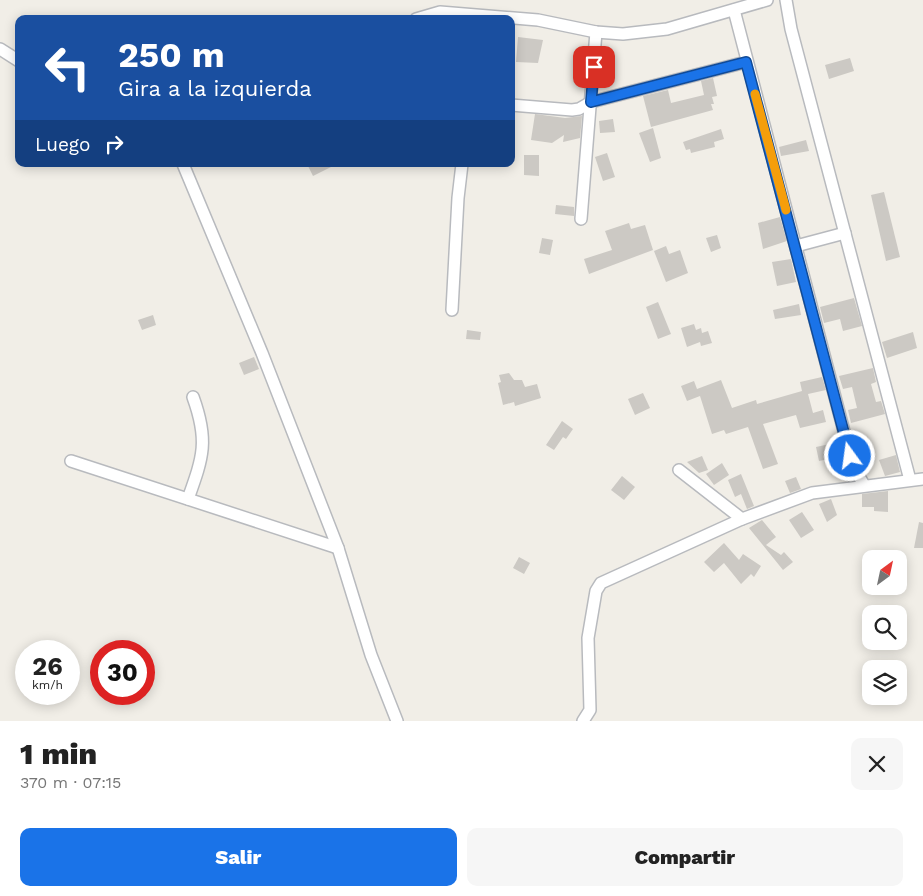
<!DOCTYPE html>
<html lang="es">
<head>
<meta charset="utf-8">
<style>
	body { margin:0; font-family:"Work Sans",sans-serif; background:#f6f6f6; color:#222; height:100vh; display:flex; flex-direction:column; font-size:19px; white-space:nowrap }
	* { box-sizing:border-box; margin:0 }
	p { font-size:16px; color:#767676 }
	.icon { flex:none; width:28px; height:28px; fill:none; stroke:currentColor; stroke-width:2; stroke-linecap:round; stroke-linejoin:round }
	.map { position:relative; height:721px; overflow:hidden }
	.panel { display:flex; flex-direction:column; background:#fff; flex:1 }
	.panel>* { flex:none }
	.hud { position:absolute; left:15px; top:15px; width:500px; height:152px; border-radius:10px; box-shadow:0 2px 12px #0003; background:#1a4fa0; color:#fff; overflow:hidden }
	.needle { width:32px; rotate:33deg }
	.buttons { position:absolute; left:862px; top:550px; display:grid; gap:10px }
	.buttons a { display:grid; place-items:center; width:45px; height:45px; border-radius:10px; background:#fff; box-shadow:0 2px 12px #0003; font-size:25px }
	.speed { position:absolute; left:15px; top:640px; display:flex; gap:10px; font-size:25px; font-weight:700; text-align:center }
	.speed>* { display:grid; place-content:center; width:65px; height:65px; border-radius:50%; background:#fff; box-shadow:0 2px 12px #0003; line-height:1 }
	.speed small { font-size:12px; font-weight:400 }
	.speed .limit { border:8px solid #d22; background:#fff; color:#111 }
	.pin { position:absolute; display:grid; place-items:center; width:42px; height:42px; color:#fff; margin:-21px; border-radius:10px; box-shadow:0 2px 8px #0006 }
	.me { position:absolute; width:55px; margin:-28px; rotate:346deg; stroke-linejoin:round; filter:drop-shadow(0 0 4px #0008) }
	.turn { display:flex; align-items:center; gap:18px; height:105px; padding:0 20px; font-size:22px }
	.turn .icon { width:65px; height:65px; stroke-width:2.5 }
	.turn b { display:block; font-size:35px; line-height:42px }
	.then { display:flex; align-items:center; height:48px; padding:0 20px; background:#0003; gap:10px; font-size:19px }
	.round { display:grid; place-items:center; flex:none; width:52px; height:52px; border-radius:10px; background:#f6f6f6 }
	.headline { display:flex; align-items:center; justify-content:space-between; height:85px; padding:0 20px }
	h1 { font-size:30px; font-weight:800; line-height:38px }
	.cta { display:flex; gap:10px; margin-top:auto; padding:10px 20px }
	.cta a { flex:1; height:58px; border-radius:10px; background:#1a73e8; color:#fff; font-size:20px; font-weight:800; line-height:58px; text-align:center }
	.cta a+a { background:#f6f6f6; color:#222 }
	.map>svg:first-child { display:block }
</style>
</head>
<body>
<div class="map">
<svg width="923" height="721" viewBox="0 0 923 721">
	<rect width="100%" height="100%" fill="#f1eee7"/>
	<g fill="#ccc9c4">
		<polygon points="518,37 543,40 538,63 516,62"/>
		<polygon points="850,58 854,71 829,79 825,65"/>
		<polygon points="713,78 717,96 712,97 714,104 711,104 713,110 651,127 643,96 668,90 671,103 704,95 701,81"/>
		<polygon points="535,114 565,118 582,116 580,138 563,142 564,135 552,143 531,140"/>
		<polygon points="613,119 615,132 600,133 599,121"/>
		<polygon points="653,128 661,158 650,162 639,133"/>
		<polygon points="721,129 724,139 714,142 715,147 691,153 690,149 686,150 683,142"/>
		<polygon points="806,140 809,151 781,156 779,147"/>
		<polygon points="607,153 615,177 603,181 595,157"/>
		<polygon points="524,155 539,155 539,176 524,175"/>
		<polygon points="307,164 337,164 313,176"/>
		<polygon points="884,192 900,257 886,261 871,195"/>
		<polygon points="556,205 574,207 574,216 555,214"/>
		<polygon points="780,217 787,241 763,249 758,223"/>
		<polygon points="629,223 631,229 645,225 653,250 589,274 584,259 612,250 605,231"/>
		<polygon points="717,235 721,248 711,252 706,238"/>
		<polygon points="542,238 553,240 550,255 539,253"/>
		<polygon points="666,246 669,254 680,250 688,273 666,282 654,251"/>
		<polygon points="791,259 796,282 777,286 772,262"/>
		<polygon points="854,298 862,326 843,331 840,319 824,323 820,307"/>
		<polygon points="658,302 671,334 658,339 646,307"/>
		<polygon points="799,304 801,315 775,319 773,310"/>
		<polygon points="153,315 156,325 142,330 138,320"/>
		<polygon points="694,324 696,330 701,328 702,333 708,331 712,343 701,346 700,342 687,347 681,328"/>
		<polygon points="467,330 481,332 480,340 466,339"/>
		<polygon points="913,332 917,348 887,358 882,342"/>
		<polygon points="254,357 259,369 244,375 239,363"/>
		<polygon points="873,368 876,382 871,384 876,402 881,401 885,414 851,423 848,410 857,408 852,387 843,389 839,376"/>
		<polygon points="509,373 514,380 522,380 525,387 537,384 541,398 515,406 514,402 503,405 498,383 501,382 499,375"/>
		<polygon points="822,377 826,390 808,394 813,413 823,410 826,422 800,428 796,415 763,424 778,464 763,469 748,427 726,434 724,430 712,434 700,396 687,401 681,386 694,381 697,389 721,380 732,408 756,400 757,404 802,391 800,382"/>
		<polygon points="643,393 650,408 635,415 628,399"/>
		<polygon points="562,421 573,429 566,439 563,437 554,450 546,445"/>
		<polygon points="839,442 843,456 819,461 816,447"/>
		<polygon points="896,455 900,472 885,476 879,460"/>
		<polygon points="702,456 708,470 699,473 687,462"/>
		<polygon points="722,463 729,475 714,485 706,474"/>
		<polygon points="741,474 754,506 747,509 741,494 735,497 728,480"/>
		<polygon points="622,476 635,487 624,500 611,490"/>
		<polygon points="796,477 801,489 790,493 785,481"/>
		<polygon points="888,491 888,512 874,511 874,507 862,507 862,494"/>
		<polygon points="831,499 837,515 827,522 819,504"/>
		<polygon points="802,512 814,530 801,538 789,520"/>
		<polygon points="762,520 776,537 766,545 781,555 784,552 793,562 783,570 749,528"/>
		<polygon points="919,522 923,523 923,548 914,548"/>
		<polygon points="724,543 739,560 743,554 761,566 754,577 751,574 741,584 724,563 714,572 704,562"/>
		<polygon points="519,557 530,563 524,574 513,568"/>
	</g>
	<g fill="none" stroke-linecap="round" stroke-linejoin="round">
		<g stroke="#b8babe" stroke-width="14">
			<g id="minor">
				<polyline points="786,0 791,29 910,480"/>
				<polyline points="734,10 853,466 864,485"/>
				<polyline points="416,19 440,12 538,20 596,32 623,34 667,29 767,0"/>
				<polyline points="0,49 19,61"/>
				<polyline points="511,105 572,110 579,109 591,102 746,62"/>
				<polyline points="183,164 262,353 338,548 371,655 397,721"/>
				<polyline points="581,219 596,32"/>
				<polyline points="796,246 845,233"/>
				<polyline points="452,310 458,198 462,164"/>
				<polyline points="71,461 338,548"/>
				<polyline points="679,470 742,519"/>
				<path d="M188,499c15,-42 21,-58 5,-102"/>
				<polyline points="583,721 590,710 588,638 596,591 601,583 742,519 812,493 923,479"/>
			</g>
		</g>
		<use href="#minor" stroke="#fff" stroke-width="11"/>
	</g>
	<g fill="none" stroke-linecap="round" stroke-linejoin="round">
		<g stroke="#114b97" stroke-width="12">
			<polyline id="route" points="594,67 591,102 746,62 850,456"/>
		</g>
		<use href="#route" stroke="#1a73e8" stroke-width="9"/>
		<polyline stroke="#f59e0b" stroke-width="9" points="755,94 786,210"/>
	</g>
</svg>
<div class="buttons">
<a><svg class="needle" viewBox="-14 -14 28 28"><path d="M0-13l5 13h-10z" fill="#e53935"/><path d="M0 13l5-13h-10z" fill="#767676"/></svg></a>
<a><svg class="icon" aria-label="search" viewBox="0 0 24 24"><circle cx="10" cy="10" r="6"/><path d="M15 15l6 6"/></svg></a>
<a><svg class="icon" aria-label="layers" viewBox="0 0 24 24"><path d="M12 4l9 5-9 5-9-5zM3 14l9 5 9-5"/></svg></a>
</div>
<div class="speed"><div>26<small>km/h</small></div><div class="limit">30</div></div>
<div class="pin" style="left:594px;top:67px;background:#d93025"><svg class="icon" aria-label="arrive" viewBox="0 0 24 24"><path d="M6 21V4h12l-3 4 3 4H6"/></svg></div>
<svg class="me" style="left:850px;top:456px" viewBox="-20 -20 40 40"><circle r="17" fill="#1a73e8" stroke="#fff" stroke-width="3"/><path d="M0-11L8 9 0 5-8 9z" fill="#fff"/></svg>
<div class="hud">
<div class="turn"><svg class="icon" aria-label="left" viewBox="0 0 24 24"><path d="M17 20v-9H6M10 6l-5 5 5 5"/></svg><div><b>250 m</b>Gira a la izquierda</div></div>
<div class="then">Luego<svg class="icon" aria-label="right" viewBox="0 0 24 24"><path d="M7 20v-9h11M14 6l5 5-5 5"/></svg></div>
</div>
</div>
<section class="panel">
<div class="headline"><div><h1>1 min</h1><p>370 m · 07:15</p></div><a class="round"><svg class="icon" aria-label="close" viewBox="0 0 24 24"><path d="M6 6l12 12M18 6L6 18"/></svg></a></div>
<div class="cta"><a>Salir</a><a>Compartir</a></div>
</section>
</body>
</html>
